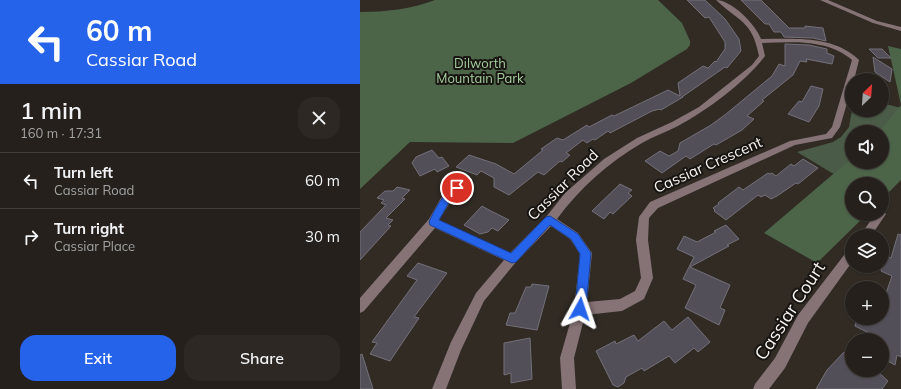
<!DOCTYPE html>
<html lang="en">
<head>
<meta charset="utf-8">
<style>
	body { margin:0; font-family:Mulish,sans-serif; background:#2d2824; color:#f1f3f6; height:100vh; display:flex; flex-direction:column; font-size:15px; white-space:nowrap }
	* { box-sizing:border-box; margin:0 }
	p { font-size:13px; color:#a3a3a3 }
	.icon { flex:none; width:22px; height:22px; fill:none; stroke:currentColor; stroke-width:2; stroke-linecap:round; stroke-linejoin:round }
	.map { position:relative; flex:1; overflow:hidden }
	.details { display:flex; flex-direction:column; background:#25201b; width:360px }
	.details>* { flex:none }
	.guide { background:#2563eb; color:#fff; overflow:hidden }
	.needle { width:26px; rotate:25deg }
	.fabs { position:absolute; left:485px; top:73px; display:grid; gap:8px }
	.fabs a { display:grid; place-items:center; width:44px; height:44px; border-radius:50%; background:#25201b; box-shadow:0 1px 3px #0004,0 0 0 1px #423e3a; font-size:20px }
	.pin { position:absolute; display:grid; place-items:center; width:34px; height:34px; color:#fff; margin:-17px; border:2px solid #fff; border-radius:50%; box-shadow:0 1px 4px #0007 }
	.me { position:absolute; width:44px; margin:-22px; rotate:5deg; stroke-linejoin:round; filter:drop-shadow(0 0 3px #0008) }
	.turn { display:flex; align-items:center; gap:14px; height:84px; padding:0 20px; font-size:18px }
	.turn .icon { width:52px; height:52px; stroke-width:2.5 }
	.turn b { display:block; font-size:28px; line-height:34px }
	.round { display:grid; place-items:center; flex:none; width:42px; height:42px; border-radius:16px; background:#2d2824 }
	.summary { display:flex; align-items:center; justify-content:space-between; height:68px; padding:0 20px }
	h1 { font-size:24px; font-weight:600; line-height:30px }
	.action { display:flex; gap:8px; margin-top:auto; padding:8px 20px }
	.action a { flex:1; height:46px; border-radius:16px; background:#2563eb; color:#fff; font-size:16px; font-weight:600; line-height:46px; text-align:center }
	.action a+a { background:#2d2824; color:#f1f3f6 }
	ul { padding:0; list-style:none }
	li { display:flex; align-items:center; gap:12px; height:56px; padding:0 20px; border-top:1px solid #423e3a }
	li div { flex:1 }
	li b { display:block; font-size:15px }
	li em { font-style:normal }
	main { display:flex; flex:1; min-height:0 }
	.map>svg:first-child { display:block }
</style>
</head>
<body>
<main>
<section class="details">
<div class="guide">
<div class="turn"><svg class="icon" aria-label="left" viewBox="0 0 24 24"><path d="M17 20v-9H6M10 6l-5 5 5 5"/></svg><div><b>60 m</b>Cassiar Road</div></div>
</div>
<div class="summary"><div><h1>1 min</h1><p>160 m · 17:31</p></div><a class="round"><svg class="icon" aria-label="close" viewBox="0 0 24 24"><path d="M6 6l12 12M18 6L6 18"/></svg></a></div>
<ul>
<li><svg class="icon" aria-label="left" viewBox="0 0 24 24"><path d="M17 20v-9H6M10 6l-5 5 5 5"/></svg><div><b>Turn left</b><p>Cassiar Road</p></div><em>60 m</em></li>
<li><svg class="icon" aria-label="right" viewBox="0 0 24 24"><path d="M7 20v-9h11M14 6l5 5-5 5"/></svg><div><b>Turn right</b><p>Cassiar Place</p></div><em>30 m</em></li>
</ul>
<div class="action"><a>Exit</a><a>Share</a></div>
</section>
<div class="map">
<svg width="541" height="389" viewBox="0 0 541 389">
	<rect width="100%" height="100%" fill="#312b24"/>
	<path fill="#4a5b47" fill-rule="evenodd" d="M522,103l19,5 -19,76 -30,1 -55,-33 36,-10 8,-5 8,-10 3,-17h30zM492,132h30v30h-30z"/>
	<g fill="#4c6448">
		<path d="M75,0h223l24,23 8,18v4l-3,4 -56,34 -118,60 -103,-1 -50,47v-177c25,0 52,-3 75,-12z"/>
		<polygon points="528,46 541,49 541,180 522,199 522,184 492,184 492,214 507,214 457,263 404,233 492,158 492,162 522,162 522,132 519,132 541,105"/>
	</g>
	<g fill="#524f58" stroke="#73707a">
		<polygon points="327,0 345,0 365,19 379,39 381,51 367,68 365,67 322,97 323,97 301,110 300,109 292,111 250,133 248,131 235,140 233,139 227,143 223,140 206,153 210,155 202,162 200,161 184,175 178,172 149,195 134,187 134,178 121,171 117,175 96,167 109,155 136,164 154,174 183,150 181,149 197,138 203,140 227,125 229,127 252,115 254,116 308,90 320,96 318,83 343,66 348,68 355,61 356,62 365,49 365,42 349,17 345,18"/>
		<polygon points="381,0 401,0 429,28 445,28 445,26 463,28 466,41 453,38 424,37 421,32 414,32 409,24 405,24"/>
		<polygon points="425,44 449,45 467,49 467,53 474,56 472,64 446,59 447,62 440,61 433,75 402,100 404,101 387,116 394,119 382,130 356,145 354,144 330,159 326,156 302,173 285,161 300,151 309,156 318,151 320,143 351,125 366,114 412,76 419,64 425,66"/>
		<polygon points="509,49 522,49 531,58 518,58"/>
		<polygon points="513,57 532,69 530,82 515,72"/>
		<polygon points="451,86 463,89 459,106 449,122 428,114 439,101 442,102"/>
		<polygon points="72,150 79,158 82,157 89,166 77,172 75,169 60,176 52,163 56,157"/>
		<polygon points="443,159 458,168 438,184 436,183 417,196 411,199 405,195 401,197 398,195 366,220 354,211 355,210 353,208 359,204 358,203 379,187 383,190 408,173 410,174 412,173 416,176 431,164 434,166"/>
		<polygon points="260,184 272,190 268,193 272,196 253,214 250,212 244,219 232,211"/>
		<polygon points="37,187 50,190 42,198 45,199 26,218 33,220 28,225 31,226 0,260 0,232 26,205 21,203 24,200 17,198 25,191 33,191"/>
		<polygon points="122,206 129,210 149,220 138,231 132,228 128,232 120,234 104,225"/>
		<polygon points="366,225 379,239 367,245 369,246 330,267 370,285 360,308 365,310 359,325 325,308 336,285 323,279 334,257 317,249 324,236 337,242 356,232 354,231"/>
		<polygon points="538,234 541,235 541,357 537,355 535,365 522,358 522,340 501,340 509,333 495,326 497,318 522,318 522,305 532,276 521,271 525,255 531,258"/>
		<polygon points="58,263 87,273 54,317 59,318 30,361 10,354 17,343 12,342 57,280 47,276"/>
		<polygon points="172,284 189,286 177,330 146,325 150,313 155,313 166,287 171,287"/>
		<polygon points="328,317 350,342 338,352 334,348 315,363 309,356 284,371 282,368 266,377 264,383 258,387 253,385 236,351 255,341 256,344 274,335 278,341 304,321 312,330"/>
		<polygon points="170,338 172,379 151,383 151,373 144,375 144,343"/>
		<polygon points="492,347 492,370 516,370 528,381 522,389 456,389 467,370 484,352 486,354"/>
		<polygon points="2,354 13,389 0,389 0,355"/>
	</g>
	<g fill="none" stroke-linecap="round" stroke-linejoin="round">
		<g fill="#867376" fill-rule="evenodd">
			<path d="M356,0c16,0 40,25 45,39 34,0 71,-4 97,20l1,1 -5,20h-2v6l-12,41 -8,11 -37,7 -137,63 -9,10 -1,22 5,38 -9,21 -22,12 -37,4 -11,43 2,31h-14l-2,-31 14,-49 6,-55 -10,-15 -19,-13 -35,36 -32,39 -23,49 -15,39h-14l19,-47 25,-49 28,-33 -69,-32 -71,83 -4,2v-15l69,-79 12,-21 13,-13h6l2,3 -13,16 -10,16 71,33 36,-36 19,-24 39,-34 33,-21 35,-16 27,-15 53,-42 7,-9c-7,-36 -20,-34 -43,-56zM402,43c31,-1 66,-4 90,17l-20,67 -6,7 -36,7 -140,61 -11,15 -3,23 5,38 -6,13 -15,8 -33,3 5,-49 -14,-20 -21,-14c23,-31 52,-57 85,-76 12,-7 24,-11 36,-17 27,-14 69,-45 87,-70z"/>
			<polygon points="460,0 468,0 517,21 541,27 541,31 513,23"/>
			<polygon points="522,210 526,214 511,236 500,236 515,214 522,214"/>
			<polygon points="492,248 492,262 448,323 425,368 409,389 393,389 395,384 415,358 438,315 488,250"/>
		</g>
	</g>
	<path fill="#2563eb" stroke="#184099" d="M97,185l4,3 -13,16 -9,16 72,33 35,-36 4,-1 28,18 13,19 -5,56 -1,4 -5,2 -4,-2 -1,-4 5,-55 -9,-15 -21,-14 -34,37 -4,1 -82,-38 -1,-3c5,-11 16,-33 28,-37z"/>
	<g text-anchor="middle" stroke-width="4" stroke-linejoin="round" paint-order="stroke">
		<g font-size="13" fill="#a4cf9d" stroke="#171411">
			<text x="120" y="68">Dilworth<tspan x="120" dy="15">Mountain Park</tspan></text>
		</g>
		<g font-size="15" fill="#f7f3ee" stroke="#171411">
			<text transform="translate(348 165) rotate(-24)" y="5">Cassiar Crescent</text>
			<text transform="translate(203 185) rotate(-45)" y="5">Cassiar Road</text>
		</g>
		<g font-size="18" fill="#f7f3ee" stroke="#171411">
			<text transform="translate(430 311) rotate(-57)" y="6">Cassiar Court</text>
		</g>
	</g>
</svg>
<div class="fabs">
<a><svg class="needle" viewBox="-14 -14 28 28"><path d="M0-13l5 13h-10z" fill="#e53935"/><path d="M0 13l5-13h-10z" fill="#a3a3a3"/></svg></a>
<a><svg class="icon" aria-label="sound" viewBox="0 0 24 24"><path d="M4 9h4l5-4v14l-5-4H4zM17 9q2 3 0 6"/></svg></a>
<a><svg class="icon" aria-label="search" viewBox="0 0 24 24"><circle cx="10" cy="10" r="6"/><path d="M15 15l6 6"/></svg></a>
<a><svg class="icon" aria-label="layers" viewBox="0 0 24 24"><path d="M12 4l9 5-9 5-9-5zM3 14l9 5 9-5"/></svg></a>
<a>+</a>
<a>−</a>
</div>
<div class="pin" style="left:97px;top:188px;background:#d93025"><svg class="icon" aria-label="arrive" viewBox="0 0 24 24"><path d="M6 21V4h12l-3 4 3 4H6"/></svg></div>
<svg class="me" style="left:220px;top:309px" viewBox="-20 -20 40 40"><path d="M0-17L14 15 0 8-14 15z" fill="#2563eb" stroke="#fff" stroke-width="4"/></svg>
</div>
</main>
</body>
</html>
